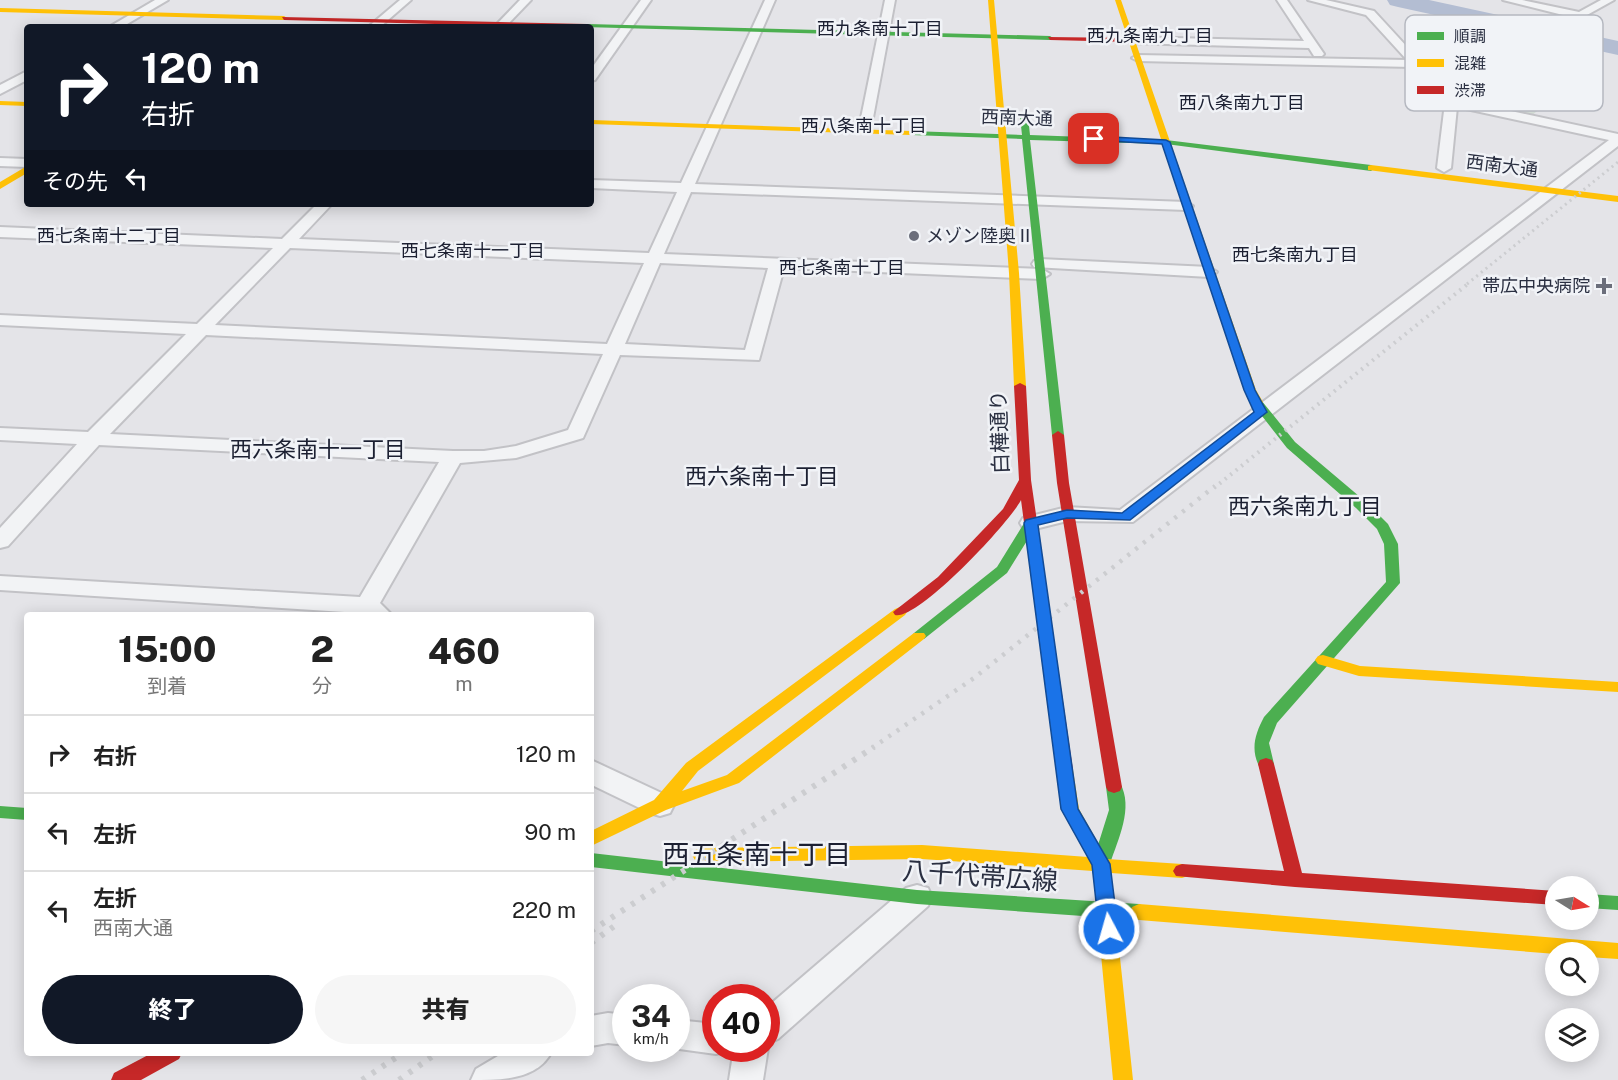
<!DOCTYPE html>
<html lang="ja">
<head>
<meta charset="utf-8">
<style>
	body { margin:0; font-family:"Public Sans","Noto Sans JP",sans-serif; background:#f6f6f6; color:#222; height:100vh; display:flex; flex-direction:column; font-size:22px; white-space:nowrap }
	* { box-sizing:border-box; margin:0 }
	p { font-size:20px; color:#767676 }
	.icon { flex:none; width:33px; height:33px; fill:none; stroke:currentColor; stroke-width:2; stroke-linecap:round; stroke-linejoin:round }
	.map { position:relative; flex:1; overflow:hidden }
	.panel { position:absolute; left:24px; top:612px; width:570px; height:444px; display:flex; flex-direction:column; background:#fff; border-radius:6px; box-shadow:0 3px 15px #0003 }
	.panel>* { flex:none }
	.banner { position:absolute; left:24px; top:24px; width:570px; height:183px; border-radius:6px; box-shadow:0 3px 15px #0003; background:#111827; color:#fff; overflow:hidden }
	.needle { width:39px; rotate:101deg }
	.fabs { position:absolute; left:1545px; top:876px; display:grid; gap:12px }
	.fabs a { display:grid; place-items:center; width:54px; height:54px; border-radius:50%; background:#fff; box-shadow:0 3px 15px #0003; font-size:30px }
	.speed { position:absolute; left:612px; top:984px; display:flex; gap:12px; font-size:30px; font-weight:700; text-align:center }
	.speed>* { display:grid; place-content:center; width:78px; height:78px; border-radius:50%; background:#fff; box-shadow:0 3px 15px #0003; line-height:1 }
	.speed small { font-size:15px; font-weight:400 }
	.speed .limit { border:9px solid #d22; background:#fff; color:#111 }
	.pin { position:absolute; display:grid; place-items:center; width:51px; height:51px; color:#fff; margin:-26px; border-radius:12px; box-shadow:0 3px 9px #0006 }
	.me { position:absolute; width:66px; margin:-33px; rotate:354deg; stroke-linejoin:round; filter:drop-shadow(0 0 4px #0008) }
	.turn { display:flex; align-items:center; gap:21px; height:126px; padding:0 18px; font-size:27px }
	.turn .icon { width:78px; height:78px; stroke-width:2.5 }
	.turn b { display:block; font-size:42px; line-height:51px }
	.then { display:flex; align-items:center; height:57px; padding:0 18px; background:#0003; gap:12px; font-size:22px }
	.eta { display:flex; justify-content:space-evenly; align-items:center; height:102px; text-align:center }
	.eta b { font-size:36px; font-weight:800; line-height:42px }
	.cta { display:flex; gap:12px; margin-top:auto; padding:12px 18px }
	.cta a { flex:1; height:69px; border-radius:36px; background:#111827; color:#fff; font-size:24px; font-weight:800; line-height:69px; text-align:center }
	.cta a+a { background:#f6f6f6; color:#222 }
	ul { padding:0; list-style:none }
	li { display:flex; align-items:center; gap:18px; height:78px; padding:0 18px; border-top:2px solid #e0e0e0 }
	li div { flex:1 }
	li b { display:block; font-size:22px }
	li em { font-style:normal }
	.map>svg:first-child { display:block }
</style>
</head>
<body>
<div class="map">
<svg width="1618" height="1080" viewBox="0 0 1618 1080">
	<rect width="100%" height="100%" fill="#e4e4e8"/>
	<polygon fill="#d2dbd4" points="1483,78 1558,94 1531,116 1461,100 1441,79"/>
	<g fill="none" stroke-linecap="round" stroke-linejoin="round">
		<polygon fill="#b3bdd2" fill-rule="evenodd" points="1387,0 1429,0 1618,41 1618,55 1398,7 1390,5"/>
		<g stroke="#c2c2c6" stroke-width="4">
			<g id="street">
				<polygon points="155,0 168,0 122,27 109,27"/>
				<polygon points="400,0 411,0 380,27 368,27"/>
				<polygon points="520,0 531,0 505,27 494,27"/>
				<polygon points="641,0 651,0 595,80 591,81 591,69"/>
				<path d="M765,0h10l-80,184 491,18 7,4 -7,4 -495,-18 -27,62 378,15 8,5 -8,5 -258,-11 -25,92 -139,-5 -37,83 -67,20 -56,5 -80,140 12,12 -392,-25v-14l360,21 79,-135 -340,-17 -91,101 -8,2v-20l77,-84 -77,-4v-12l88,4 98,-98 -186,-9v-10l197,9 76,-76 -273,-11v-10l282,12 35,-35h15l-33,35 350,14 28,-61 -86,-4v-8l90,3zM290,248l354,15 -37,81 -392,-19zM660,263l108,5 -23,82 -120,-6zM206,335l397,19 -35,76 -52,16 -32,5h-31l-343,-17z"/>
				<polygon points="885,0 895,0 872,123 866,127 860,123"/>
				<polygon points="1277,0 1287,0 1324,54 1322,56 1314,56 1309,48 1131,43 1125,40 1131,37 1304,41"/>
				<polygon points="1308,0 1326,0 1374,11 1455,99 1618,134 1618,146 1133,522 1067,521 1031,530 1023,528 1020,523 1023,518 1067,507 1120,510 1609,140 1457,107 1451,168 1444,172 1437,168 1445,103 1413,67 1138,61 1132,58 1138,55 1407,60 1366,15"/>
				<polygon points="1503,0 1522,0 1579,12 1601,0 1614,0 1569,25 1564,22 1571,17"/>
				<polygon points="27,71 27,80 0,94 0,85"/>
				<polygon points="0,158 27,159 27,167 0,166"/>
				<polygon points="1040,259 1209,267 1217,272 1209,277 1034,267 1032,264 1034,261"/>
				<polygon points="591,760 670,797 674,805 670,813 660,816 650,813 592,785"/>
				<polygon points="917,885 928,888 932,897 928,906 778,1039 766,1044 766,1008 906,888"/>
				<polygon points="608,1013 626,1015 626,1045 608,1043 591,1046 591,1016"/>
				<polygon points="676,1020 716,1024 716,1048 728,1050 716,1054 672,1048 676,1048"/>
				<polygon points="766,1045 768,1048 763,1080 729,1080 734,1048 766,1048"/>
				<path d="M503,1053h48c-15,27 -50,27 -80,27l5,-11z"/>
			</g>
		</g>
		<use href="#street" fill="#f2f3f5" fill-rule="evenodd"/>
		<g fill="#4caf50" fill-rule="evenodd">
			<polygon points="587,24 1050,36 1053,38 1050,40 584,27"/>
			<polygon points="1024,115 1028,117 1030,135 1166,140 1371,165 1375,168 1371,171 1166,144 1030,140 1064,435 1058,439 1052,435 1022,139 911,135 907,133 911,131 1022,135 1020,117"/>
			<path d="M1257,399l4,1 34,42 71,60 22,22 10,20 2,39 -123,140 -8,20 5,21 -2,4 -6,2 -6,-2c-10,-18 -5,-34 4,-51l122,-135 -2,-38 -7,-15 -21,-21 -69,-60 -36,-46z"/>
			<polygon points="1031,519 1038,523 1007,573 924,639 914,639 912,636 914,633 997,567 1026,520"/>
			<path d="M1114,781l6,2c14,25 -2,56 -10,81l-3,5 -6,2 -6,-2 -3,-5 17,-54 -3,-23 2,-4z"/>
			<polygon points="0,806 27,808 27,820 0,818"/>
			<polygon points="591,853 917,890 1139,904 1146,907 1148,912 1146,917 1139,920 917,904 591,867"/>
			<polygon points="1588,894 1618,896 1618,910 1588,908"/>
		</g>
		<g fill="#ffc107" fill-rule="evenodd">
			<polygon points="988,0 994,0 1019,273 1026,386 1020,389 1014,386 1009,273"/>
			<polygon points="1115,0 1121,0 1256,390 1263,402 1261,404 1253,404 1244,390"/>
			<polygon points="0,8 284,16 287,18 284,20 0,12"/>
			<polygon points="0,101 27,102 27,106 0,105"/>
			<polygon points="591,120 911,131 915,133 911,135 591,124"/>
			<polygon points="1371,165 1618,196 1618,202 1368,170 1368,166"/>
			<polygon points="27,166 27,173 0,189 0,182"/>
			<polygon points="900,607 905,609 907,612 905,615 698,771 682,791 727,775 914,633 924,633 926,636 924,639 739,783 666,810 591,846 591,831 654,800 686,763 895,609"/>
			<polygon points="1323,655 1360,666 1618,682 1618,692 1359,676 1318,664 1315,660 1318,656"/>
			<polygon points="1065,764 1071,766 1073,770 1079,809 1107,859 1182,864 1188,866 1191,871 1188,876 1182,878 1111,873 1133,1080 1113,1080 1093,871 922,859 701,862 695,860 692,855 695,850 701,848 922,845 1088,857 1061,809 1057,770 1059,766"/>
			<polygon points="1139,904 1618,943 1618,959 1588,957 1588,952 1556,954 1139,920 1132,917 1130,912 1132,907"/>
		</g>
		<g fill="#c62828" fill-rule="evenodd">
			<polygon points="282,17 587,24 590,26 552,27 284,20"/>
			<polygon points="1048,37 1131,38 1134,40 1131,42 1050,40"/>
			<path d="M1020,383l6,3 5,94 42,290 -2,4 -6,2 -6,-2 -2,-4 -36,-270c-11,22 -103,121 -126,115l-2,-3 45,-35 65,-68 16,-29 -5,-94z"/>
			<polygon points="1058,431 1064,435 1069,483 1122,787 1120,791 1114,793 1108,791 1106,787 1057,483 1052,435"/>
			<polygon points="1266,758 1272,760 1274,764 1302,873 1556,891 1556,905 1295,887 1176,876 1173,871 1176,866 1182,864 1284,871 1258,764 1260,760"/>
			<polygon points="152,1053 182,1053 179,1059 141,1080 111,1080 114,1073"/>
		</g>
		<polyline stroke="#cccdd0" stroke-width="3" stroke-dasharray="2 4" stroke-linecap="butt" points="1467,284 1618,162"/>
		<polyline stroke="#cccdd0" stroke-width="4" stroke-dasharray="2 5" stroke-linecap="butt" points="1214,488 1469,283"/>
		<polyline stroke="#cccdd0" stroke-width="4.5" stroke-dasharray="3 7" stroke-linecap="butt" points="872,748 974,678 1215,486"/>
		<g stroke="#cccdd0" stroke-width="6" stroke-dasharray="4 8" stroke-linecap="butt">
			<polyline points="591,931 874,747"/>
			<polyline points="591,943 620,922"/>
			<polyline points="362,1080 403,1053"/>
			<polyline points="399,1080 437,1053"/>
		</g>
	</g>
	<polygon fill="#1a73e8" stroke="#114b97" stroke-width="1.5" points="1094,136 1166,140 1170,142 1255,390 1267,412 1130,520 1067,518 1038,525 1078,809 1110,864 1118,929 1115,934 1109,937 1102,934 1099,929 1092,865 1061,809 1024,523 1026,520 1067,510 1122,513 1254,412 1244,390 1162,144 1091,140"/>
	<g fill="#6b6e7b" stroke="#f1f3f7" stroke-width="2">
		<circle cx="914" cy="236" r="6"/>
		<path d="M1601 277h6v6h6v6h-6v6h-6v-6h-6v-6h6z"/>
	</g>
	<g text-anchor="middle" stroke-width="5" stroke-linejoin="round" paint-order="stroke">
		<g font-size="18" fill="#1c2032" stroke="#f1f3f7">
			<text x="880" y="35">西九条南十丁目</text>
			<text x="1150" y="42">西九条南九丁目</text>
			<text x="1242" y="109">西八条南九丁目</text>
			<text x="864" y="132">西八条南十丁目</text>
			<text x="109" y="242">西七条南十二丁目</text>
			<text x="473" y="257">西七条南十一丁目</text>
			<text x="1295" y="261">西七条南九丁目</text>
			<text x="842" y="274">西七条南十丁目</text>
		</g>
		<g font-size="18" fill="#2a2f41" stroke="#f1f3f7">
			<text transform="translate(1017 118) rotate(2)" y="6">西南大通</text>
			<text transform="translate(1502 166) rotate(7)" y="6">西南大通</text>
		</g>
		<g font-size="18" fill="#2a2f41" stroke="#f1f3f7" text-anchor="start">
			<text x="926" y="242">メゾン陸奥Ⅱ</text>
			<text x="1590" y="292" text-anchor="end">帯広中央病院</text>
		</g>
		<g font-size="21" fill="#2a2f41" stroke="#f1f3f7">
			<text transform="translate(1000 432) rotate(-92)" y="7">白樺通り</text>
		</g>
		<g font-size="22" fill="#1c2032" stroke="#f1f3f7">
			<text x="318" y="457">西六条南十一丁目</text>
			<text x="762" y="484">西六条南十丁目</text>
			<text x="1305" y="514">西六条南九丁目</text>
		</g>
		<g font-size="26" fill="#2a2f41" stroke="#f1f3f7">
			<text transform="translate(980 876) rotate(4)" y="9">八千代帯広線</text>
		</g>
		<g font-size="27" fill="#1c2032" stroke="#f1f3f7">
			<text x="757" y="864">西五条南十丁目</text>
		</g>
	</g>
	<rect x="1405" y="15" width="198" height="96" rx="9" fill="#f1f3f7" stroke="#b5b8c0" stroke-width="1.5"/>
	<rect x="1417" y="32" width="27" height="8" fill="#4caf50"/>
	<rect x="1417" y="59" width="27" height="8" fill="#ffc107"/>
	<rect x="1417" y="86" width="27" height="8" fill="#c62828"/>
	<g font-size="16" fill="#2a2f41">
		<text x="1454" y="42">順調</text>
		<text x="1454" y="69">混雑</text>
		<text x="1454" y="96">渋滞</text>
	</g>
</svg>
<div class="fabs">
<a><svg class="needle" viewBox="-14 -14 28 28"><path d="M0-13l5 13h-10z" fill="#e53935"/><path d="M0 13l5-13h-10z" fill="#767676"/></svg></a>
<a><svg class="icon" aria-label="search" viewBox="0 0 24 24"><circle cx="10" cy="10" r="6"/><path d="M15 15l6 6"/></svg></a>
<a><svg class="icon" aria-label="layers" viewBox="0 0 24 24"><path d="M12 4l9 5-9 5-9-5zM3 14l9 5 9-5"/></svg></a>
</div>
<div class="speed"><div>34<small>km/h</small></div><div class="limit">40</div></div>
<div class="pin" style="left:1094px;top:139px;background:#d93025"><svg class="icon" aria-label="arrive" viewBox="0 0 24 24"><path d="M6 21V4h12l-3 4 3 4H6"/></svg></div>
<svg class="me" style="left:1109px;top:929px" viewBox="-20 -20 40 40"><circle r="17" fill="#1a73e8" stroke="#fff" stroke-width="3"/><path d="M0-11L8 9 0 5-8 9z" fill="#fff"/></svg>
<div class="banner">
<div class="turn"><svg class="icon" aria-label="right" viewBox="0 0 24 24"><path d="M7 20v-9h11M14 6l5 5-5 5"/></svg><div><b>120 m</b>右折</div></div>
<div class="then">その先<svg class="icon" aria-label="left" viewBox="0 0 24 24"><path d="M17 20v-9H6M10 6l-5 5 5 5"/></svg></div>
</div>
<section class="panel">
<div class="eta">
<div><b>15:00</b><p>到着</p></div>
<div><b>2</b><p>分</p></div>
<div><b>460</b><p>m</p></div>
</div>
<ul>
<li><svg class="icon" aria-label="right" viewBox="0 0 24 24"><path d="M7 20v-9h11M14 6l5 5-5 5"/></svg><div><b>右折</b></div><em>120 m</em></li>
<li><svg class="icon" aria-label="left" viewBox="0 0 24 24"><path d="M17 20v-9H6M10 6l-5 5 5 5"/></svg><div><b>左折</b></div><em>90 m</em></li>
<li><svg class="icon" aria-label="left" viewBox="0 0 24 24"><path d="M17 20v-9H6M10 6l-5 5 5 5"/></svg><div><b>左折</b><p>西南大通</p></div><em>220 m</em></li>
</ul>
<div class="cta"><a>終了</a><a>共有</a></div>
</section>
</div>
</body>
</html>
